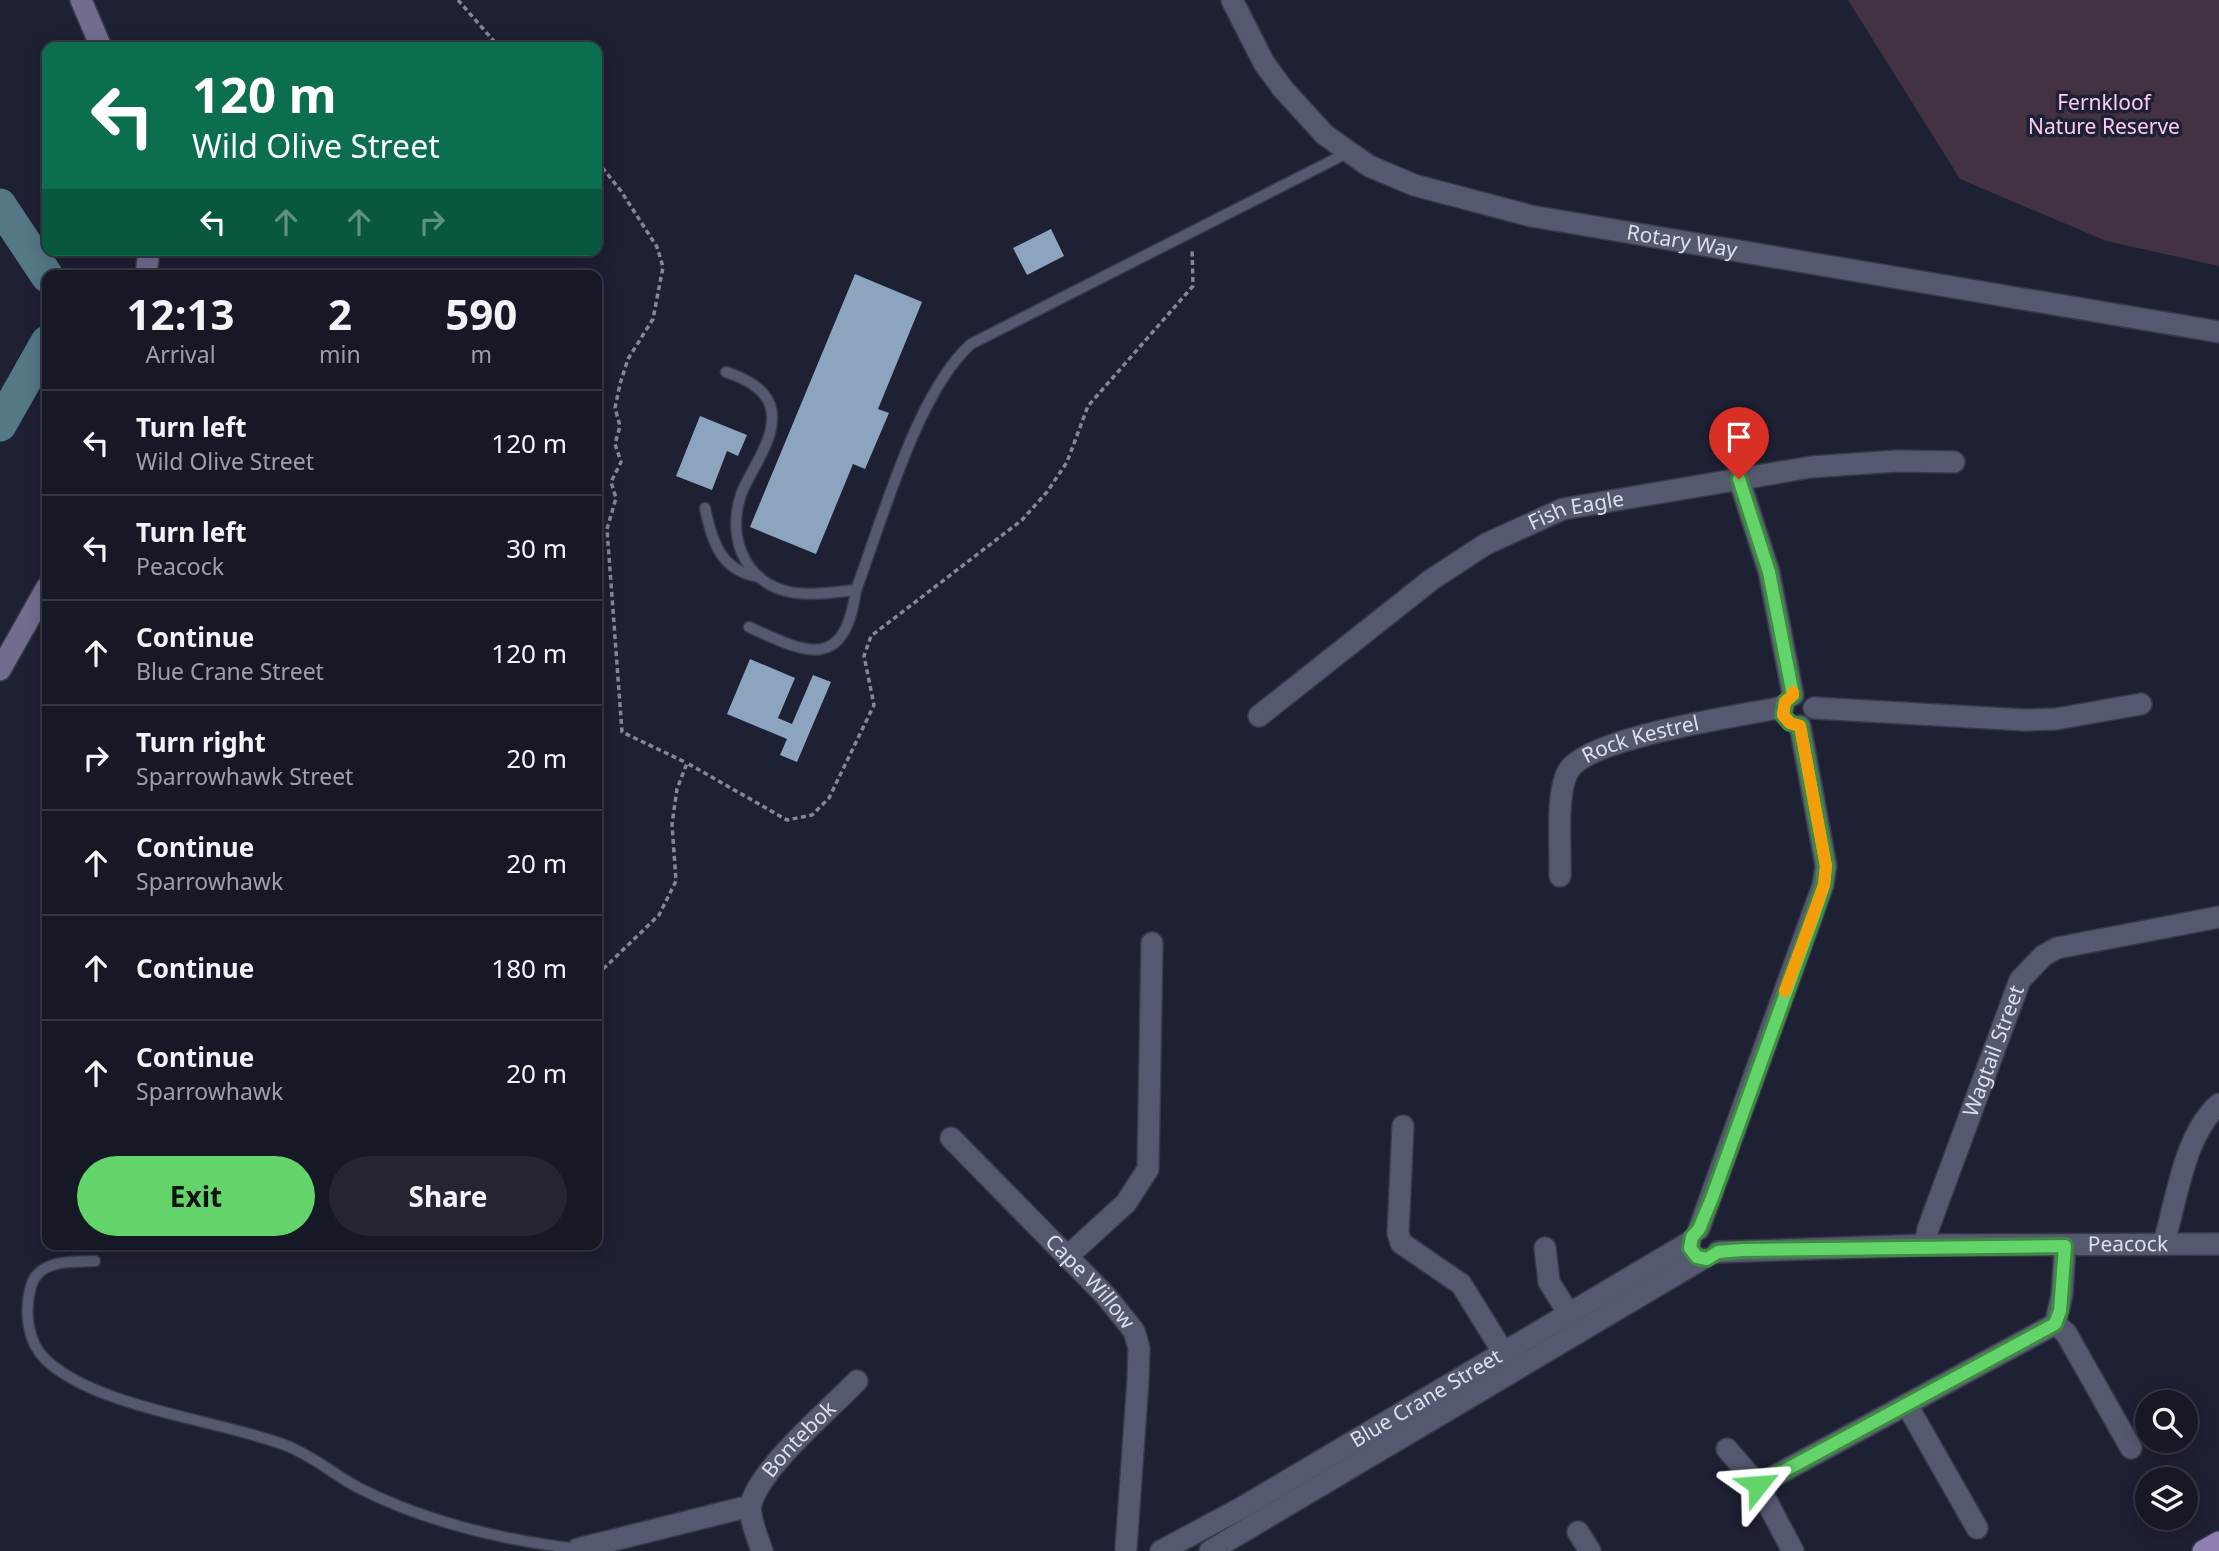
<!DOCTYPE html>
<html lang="en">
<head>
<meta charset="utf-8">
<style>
	body { margin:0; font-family:"Noto Sans",sans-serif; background:#232532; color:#f1f3f6; height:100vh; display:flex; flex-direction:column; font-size:26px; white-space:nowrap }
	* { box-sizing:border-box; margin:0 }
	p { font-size:23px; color:#9ea0a7 }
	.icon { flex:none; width:38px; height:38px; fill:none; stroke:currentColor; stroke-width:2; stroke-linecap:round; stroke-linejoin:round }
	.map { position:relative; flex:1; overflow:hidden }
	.details { position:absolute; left:42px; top:270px; width:560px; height:980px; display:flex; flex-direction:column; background:#161826; border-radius:14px; box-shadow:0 4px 18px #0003,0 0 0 2px #353743 }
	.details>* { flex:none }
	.hud { position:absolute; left:42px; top:42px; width:560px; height:214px; border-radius:14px; box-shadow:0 4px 18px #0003,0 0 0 2px #353743; background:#0b6e4f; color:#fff; overflow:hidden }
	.controls { position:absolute; left:2135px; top:1390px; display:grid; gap:14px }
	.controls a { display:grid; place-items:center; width:63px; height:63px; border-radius:50%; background:#161826; box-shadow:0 4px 18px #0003,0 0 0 2px #353743; font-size:35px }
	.pin { position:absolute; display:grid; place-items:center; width:60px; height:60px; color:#fff; margin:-72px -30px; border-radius:50% 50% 50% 0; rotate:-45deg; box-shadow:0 0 7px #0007 }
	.pin .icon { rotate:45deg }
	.me { position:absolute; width:77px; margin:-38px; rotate:62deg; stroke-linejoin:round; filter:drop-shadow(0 0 5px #0008) }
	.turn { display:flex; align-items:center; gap:24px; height:147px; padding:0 35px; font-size:32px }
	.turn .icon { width:91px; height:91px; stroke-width:2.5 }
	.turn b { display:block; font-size:49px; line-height:60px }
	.lanes { display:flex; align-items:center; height:66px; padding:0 35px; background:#0003; justify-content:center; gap:35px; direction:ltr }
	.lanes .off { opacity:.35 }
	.eta { display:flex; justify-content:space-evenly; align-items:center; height:119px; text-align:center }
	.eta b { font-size:42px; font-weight:700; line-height:49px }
	.cta { display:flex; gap:14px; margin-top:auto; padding:14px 35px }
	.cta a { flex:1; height:80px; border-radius:42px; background:#63d469; color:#111; font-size:28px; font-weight:700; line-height:80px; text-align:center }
	.cta a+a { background:#232532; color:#f1f3f6 }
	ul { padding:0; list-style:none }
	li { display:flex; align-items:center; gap:21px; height:105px; padding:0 35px; border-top:2px solid #353743 }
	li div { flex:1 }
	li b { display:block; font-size:26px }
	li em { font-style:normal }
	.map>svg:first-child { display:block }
</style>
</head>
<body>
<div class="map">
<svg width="2219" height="1551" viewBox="0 0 2219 1551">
	<rect width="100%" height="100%" fill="#1e2033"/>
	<polygon fill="#433241" points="1848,0 2219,0 2219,266 2106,241 1960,179"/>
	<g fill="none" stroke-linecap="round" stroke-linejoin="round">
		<g stroke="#547886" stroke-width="33">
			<polyline points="0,205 47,276"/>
			<polyline points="0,425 47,342"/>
		</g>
	</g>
	<g fill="#8ca4be">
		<polygon points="1051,229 1064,256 1027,275 1013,248"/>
		<polygon points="855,274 922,302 878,409 889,413 865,469 853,464 816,554 750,527"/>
		<polygon points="700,416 747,435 738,456 727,451 712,490 676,476"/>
		<polygon points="750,659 795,678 778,718 792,724 813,675 831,682 797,762 780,755 787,739 727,714"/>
	</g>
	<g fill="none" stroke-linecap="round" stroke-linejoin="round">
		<g stroke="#373948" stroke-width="13">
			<g id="lane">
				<path d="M726,372c21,7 46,19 46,45 1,25 -21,53 -30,75 -15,40 -1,87 44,99 22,6 47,1 70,-1 26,-69 61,-198 115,-246l376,-191"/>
				<path d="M705,508c7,34 16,63 54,69"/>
				<path d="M749,627c57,26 95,46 107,-37"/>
				<path d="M95,1261c-23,1 -56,-2 -64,25 -7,25 -4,56 15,74 51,48 173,60 239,85 27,10 49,30 74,43 69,35 143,52 219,61"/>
			</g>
		</g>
		<g stroke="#373948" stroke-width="24">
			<g id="street">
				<path id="s1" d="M1232,0l32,63 19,26 42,46 44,31 45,19 117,31 688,116"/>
				<polyline points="1739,479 1769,572 1793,695"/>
				<polyline points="1814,708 2025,720 2056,719 2141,704"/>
				<path id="s2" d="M1259,716l172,-136 55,-36 77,-35 248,-42 86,-6 57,1"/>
				<path id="s3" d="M1560,876c1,-27 -5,-84 9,-106 21,-33 171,-54 214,-63"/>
				<polyline points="1403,1126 1398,1233 1401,1243 1461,1284 1510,1363"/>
				<path id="s4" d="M951,1138l155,158 28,35 5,17 -1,32 -12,168"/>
				<polyline points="1699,1229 1823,885 1826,866 1800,726"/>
				<path d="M2164,1242c13,-43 20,-107 55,-138"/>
				<path id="s5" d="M1925,1245l3,-16 92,-249 23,-24 14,-8 162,-31"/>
				<polyline points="1545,1248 1549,1282 1569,1314"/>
				<path id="s6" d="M1718,1252l207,-7 294,-1"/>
				<polyline points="1068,1256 1126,1203 1148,1169 1152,943"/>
				<polyline points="2055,1324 2066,1333 2131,1448"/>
				<polyline points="1907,1405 1977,1528"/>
				<polyline points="1727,1449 1758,1485 1793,1551"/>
				<polyline points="1758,1485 2055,1324 2062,1295 2065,1246"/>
				<polyline points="1578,1532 1590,1551"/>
				<polyline points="578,1549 750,1506"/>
				<path id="s7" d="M762,1551c-4,-13 -14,-35 -11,-47 9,-36 79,-95 106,-123"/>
				<path id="s8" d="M1161,1551l82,-44 447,-265"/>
				<polyline points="1210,1551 1702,1259"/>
			</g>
		</g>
		<g stroke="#373948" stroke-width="24">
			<g id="secondary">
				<polyline points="81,0 101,47"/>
				<polyline points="146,275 149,250"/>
				<polyline points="0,670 47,587"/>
			</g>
		</g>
		<g stroke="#373948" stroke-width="24">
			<polyline id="primary" points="2203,1551 2219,1542"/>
		</g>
		<g stroke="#848796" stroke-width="3.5" stroke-dasharray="5 3.5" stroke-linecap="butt">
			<polyline points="458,0 499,47"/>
			<polyline points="597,161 621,191 657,247 663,267 653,319 628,359 620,384 615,408 620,426 615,444 621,462 611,482 616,498 607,529 622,732 687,763"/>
			<polyline points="597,975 659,915 676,881 672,824 677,789 687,763 787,820 812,815 829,798 874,705 864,656 871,636 1022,520 1047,492 1067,462 1088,406 1193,286 1192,248"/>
		</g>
		<use href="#lane" stroke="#55596f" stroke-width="10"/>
		<use href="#street" stroke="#55596f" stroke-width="21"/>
		<use href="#secondary" stroke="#726c8f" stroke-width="21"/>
		<use href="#primary" stroke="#8f7fb0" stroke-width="21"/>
	</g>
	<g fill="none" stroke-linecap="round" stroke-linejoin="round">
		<g stroke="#408a44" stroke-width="18">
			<polyline id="route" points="1739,479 1769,572 1793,695 1785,702 1783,715 1790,723 1800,726 1826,866 1824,885 1814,915 1712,1198 1699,1229 1692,1237 1690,1248 1697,1257 1707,1259 1718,1252 1742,1250 2065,1246 2060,1311 2055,1324 1758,1485"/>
		</g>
		<use href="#route" stroke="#63d469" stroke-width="12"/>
		<polyline stroke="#f59e0b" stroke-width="12" points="1785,991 1824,885 1826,866 1800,726 1790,723 1783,715 1785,702 1793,695 1793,692"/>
	</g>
	<g text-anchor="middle" stroke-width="7" stroke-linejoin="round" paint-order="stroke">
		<g font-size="21" fill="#fcccf6" stroke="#1e2033">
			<text x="2104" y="110">Fernkloof<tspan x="2104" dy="24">Nature Reserve</tspan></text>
		</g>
		<g font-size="21" fill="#dcdfeb" stroke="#1e2033">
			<text dy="7" stroke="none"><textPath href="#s1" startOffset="542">Rotary Way</textPath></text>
			<text dy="7" stroke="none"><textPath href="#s2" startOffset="382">Fish Eagle</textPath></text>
			<text dy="7" stroke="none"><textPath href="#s3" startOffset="187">Rock Kestrel</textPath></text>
			<text dy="7" stroke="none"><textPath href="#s5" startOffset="206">Wagtail Street</textPath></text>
			<text dy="7" stroke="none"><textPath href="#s6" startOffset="410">Peacock</textPath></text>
			<text dy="7" stroke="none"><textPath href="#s4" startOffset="200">Cape Willow</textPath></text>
			<text dy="7" stroke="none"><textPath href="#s8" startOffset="306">Blue Crane Street</textPath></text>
			<text dy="7" stroke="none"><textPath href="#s7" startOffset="130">Bontebok</textPath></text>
		</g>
	</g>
</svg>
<div class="controls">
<a><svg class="icon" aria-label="search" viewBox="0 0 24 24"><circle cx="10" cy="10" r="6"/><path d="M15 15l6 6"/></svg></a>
<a><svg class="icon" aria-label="layers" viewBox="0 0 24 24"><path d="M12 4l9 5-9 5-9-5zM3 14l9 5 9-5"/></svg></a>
</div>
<div class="pin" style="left:1739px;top:479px;background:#d93025"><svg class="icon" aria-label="arrive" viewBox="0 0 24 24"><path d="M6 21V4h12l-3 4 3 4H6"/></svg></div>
<svg class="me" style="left:1758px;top:1485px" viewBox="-20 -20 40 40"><path d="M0-17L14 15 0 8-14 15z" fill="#63d469" stroke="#fff" stroke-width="4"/></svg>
<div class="hud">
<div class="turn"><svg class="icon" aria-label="left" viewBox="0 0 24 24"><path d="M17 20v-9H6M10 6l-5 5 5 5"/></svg><div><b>120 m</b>Wild Olive Street</div></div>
<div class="lanes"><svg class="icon" aria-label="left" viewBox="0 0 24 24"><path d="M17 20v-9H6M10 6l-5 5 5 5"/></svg><svg class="icon off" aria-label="ahead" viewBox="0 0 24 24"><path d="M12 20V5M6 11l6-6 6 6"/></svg><svg class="icon off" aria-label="ahead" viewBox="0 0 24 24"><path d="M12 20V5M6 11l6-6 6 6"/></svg><svg class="icon off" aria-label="right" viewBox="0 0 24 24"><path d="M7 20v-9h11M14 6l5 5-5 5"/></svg></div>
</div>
<section class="details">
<div class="eta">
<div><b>12:13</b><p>Arrival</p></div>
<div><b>2</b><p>min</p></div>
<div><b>590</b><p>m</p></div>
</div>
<ul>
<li><svg class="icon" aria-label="left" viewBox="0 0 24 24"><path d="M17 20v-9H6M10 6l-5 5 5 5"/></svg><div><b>Turn left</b><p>Wild Olive Street</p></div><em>120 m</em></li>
<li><svg class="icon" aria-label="left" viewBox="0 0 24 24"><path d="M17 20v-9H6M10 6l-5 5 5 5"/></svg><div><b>Turn left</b><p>Peacock</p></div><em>30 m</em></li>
<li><svg class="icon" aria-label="ahead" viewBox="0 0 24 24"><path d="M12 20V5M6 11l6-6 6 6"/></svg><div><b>Continue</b><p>Blue Crane Street</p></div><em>120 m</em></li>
<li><svg class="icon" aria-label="right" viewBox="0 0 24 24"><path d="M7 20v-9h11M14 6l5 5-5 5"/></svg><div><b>Turn right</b><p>Sparrowhawk Street</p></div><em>20 m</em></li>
<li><svg class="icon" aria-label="ahead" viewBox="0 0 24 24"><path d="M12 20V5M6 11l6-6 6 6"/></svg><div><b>Continue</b><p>Sparrowhawk</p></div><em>20 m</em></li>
<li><svg class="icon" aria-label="ahead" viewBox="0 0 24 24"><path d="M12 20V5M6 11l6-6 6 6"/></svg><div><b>Continue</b></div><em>180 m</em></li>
<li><svg class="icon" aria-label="ahead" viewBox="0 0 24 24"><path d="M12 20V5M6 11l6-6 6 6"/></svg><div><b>Continue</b><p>Sparrowhawk</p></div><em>20 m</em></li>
</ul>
<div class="cta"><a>Exit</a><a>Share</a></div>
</section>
</div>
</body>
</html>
